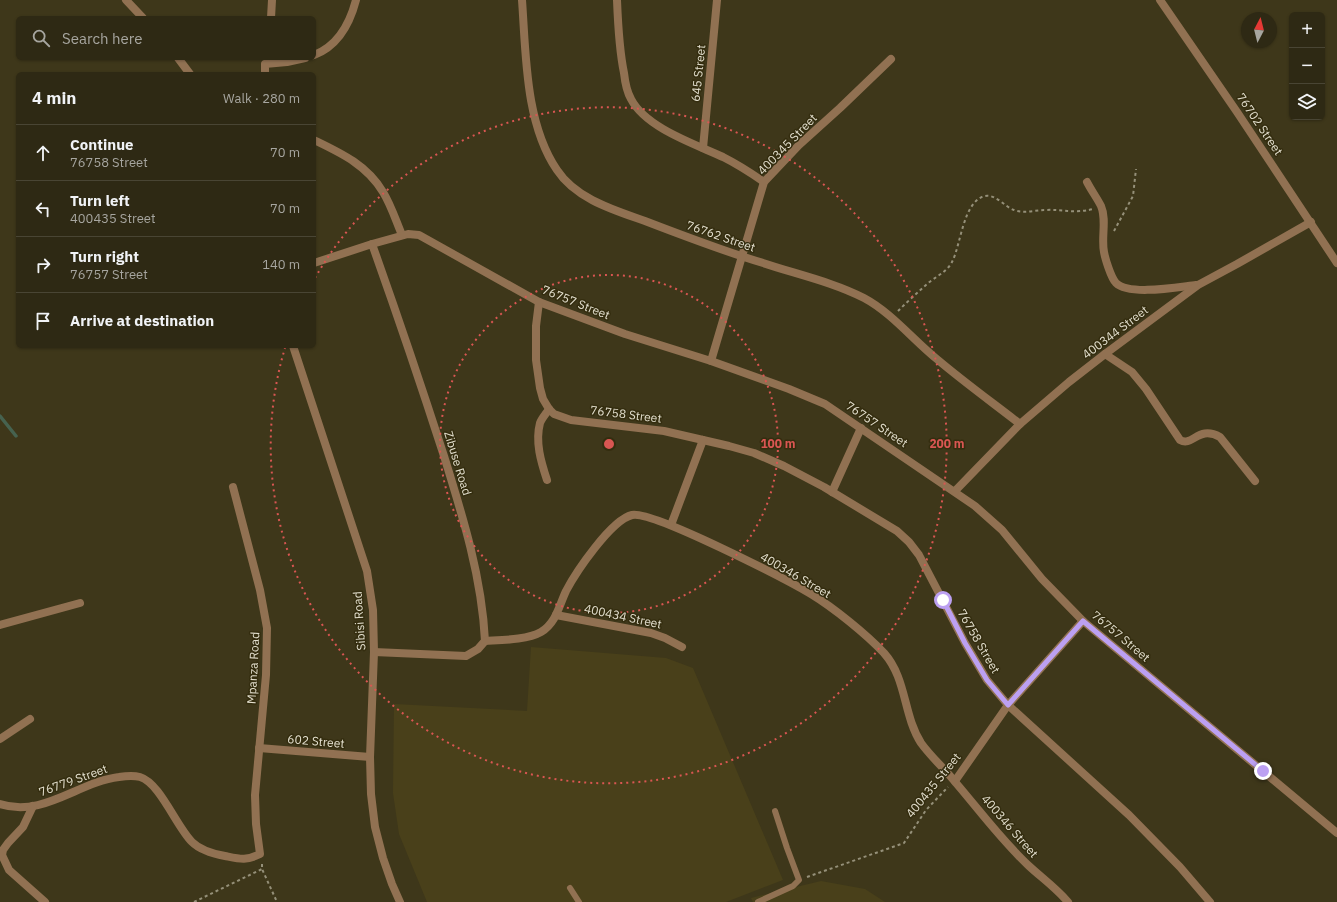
<!DOCTYPE html>
<html lang="en">
<head>
<meta charset="utf-8">
<style>
	:root { --surface:#2e2914; --page:#36311d; --text:#f1f3f6; --muted:#a7a6a0; --line:#494534 }
	body { margin:0; font-family:"IBM Plex Sans",sans-serif; background:var(--page); color:var(--text) }
	.controls { position:absolute; right:12px; top:12px; display:grid; overflow:hidden; border-radius:6px; box-shadow:0 1px 3px #0004 }
	.controls button { width:36px; height:36px; display:grid; place-items:center; padding:0; border:0; border-bottom:1px solid var(--line); background:var(--surface); color:var(--text); font:20px sans-serif }
	.compass { position:absolute; left:1241px; top:12px; width:36px; height:36px; border-radius:50%; background:var(--surface); box-shadow:0 1px 3px #0004; rotate:7deg }
	.stop { position:absolute; width:12px; height:12px; margin:-9px; border:3px solid #bca0f2; border-radius:50%; background:#fff }
	.stop.end { background:#bca0f2; border-color:#fff; box-shadow:0 1px 4px #0008 }
	.list { margin:0; padding:0; list-style:none }
	h2 { display:flex; justify-content:space-between; align-items:center; height:52px; margin:0; padding:0 16px; font-size:17px }
	h2 small { font-size:13px; font-weight:400; color:var(--muted) }
	.list li { display:grid; grid-template-columns:26px 1fr auto; gap:12px; align-items:center; box-sizing:border-box; height:56px; padding:0 16px; border-top:1px solid var(--line) }
	.list b { display:block; font-size:15px; white-space:nowrap }
	.list p { margin:0; font-size:13px; white-space:nowrap; color:var(--muted) }
	.list em { font-size:13px; font-style:normal; color:var(--muted) }
	.icon { flex:none; width:22px; height:22px; fill:none; stroke:currentColor; stroke-width:2; stroke-linecap:round; stroke-linejoin:round }
	.map { position:relative; flex:none; width:1337px; height:902px; overflow:hidden }
	.search { position:absolute; background:var(--surface); box-shadow:0 1px 3px #0004; left:16px; top:16px; width:300px; height:44px; display:flex; align-items:center; gap:10px; box-sizing:border-box; padding:0 14px; border-radius:6px; color:var(--muted); font-size:15px }
	.panel { position:absolute; background:var(--surface); box-shadow:0 1px 3px #0004; left:16px; top:72px; width:300px; height:276px; border-radius:6px }
	.map>svg:first-child { display:block }
	.built { fill:#49401a }
	.lines { fill:none; stroke-linecap:round; stroke-linejoin:round }
	.stream { stroke:#46624f; stroke-width:3.5 }
	.path { stroke:#959079; stroke-width:2; stroke-dasharray:3 3; stroke-linecap:butt }
	.service { stroke:#917152; stroke-width:6 }
	.minor { stroke:#917152; stroke-width:8 }
	.tertiary { stroke:#917152; stroke-width:8 }
	.route { stroke:#bca0f2; stroke-width:5 }
	.ring { fill:none; stroke:#d95652; stroke-width:2; stroke-dasharray:2 4 }
	.labels { text-anchor:middle; dominant-baseline:central; stroke-width:3; stroke-linejoin:round; paint-order:stroke }
	.street-label { font-size:12px; fill:#e3dfce; stroke:#342d0f }
	.centre { fill:#d95652; stroke:#342d0f; stroke-width:2 }
	.ring-label { font-size:12px; text-anchor:middle; font-weight:bold; fill:#d95652; stroke:#342d0f; stroke-width:3; stroke-linejoin:round; paint-order:stroke }
</style>
</head>
<body>
<div class="map">
<svg width="1337" height="902" viewBox="0 0 1337 902">
	<rect width="100%" height="100%" fill="#3e371a"/>
	<!-- built -->
	<g class="built">
		<path d="M531,647L666,658L693,668L783,880L726,902H427L399,834L393,793L394,704L527,711Z"/>
		<path d="M821,881L865,889L885,902H753L751,898Z"/>
	</g>
	<g class="lines">
		<!-- stream -->
		<path class="stream" d="M0,416L16,436"/>
		<!-- path -->
		<g class="path">
			<path d="M1114,231L1133,196L1136,169"/>
			<path d="M898,311C907,302 917,293 927,284C935,277 947,272 952,262C961,245 963,201 985,196C996,194 1005,207 1014,210C1024,214 1035,210 1045,210C1063,209 1074,214 1093,209"/>
			<path d="M262,864V869L277,902"/>
			<path d="M807,877L904,843L926,810L948,787"/>
			<path d="M194,902L262,869"/>
		</g>
		<!-- service -->
		<g class="service">
			<path d="M570,888L579,902"/>
			<path d="M758,902L793,886L799,880L787,848L775,811"/>
		</g>
		<!-- minor -->
		<g class="minor">
			<path d="M522,0C526,54 525,123 557,170C576,199 614,210 645,221C684,236 723,251 763,263C796,274 833,282 864,298C892,313 913,340 938,360C964,382 993,403 1020,424"/>
			<path d="M617,0C618,25 619,49 624,73C625,82 627,92 631,99C646,128 695,144 723,157C737,164 751,173 764,182"/>
			<path d="M271,18L272,0"/>
			<path d="M314,55C338,46 350,23 356,0"/>
			<path d="M265,74V64L287,62L305,58"/>
			<path d="M314,140C341,153 367,165 383,192C391,205 396,221 402,235"/>
			<path d="M703,148L717,0"/>
			<path d="M1087,182C1091,190 1097,198 1101,206C1107,220 1101,237 1104,252C1105,258 1111,278 1116,283C1129,296 1178,287 1196,285"/>
			<path d="M372,244L408,234L419,235L539,302L625,334L711,361L789,389L825,404L975,506L1002,530L1042,579L1083,621L1337,833"/>
			<path d="M314,263L372,244C397,314 421,385 444,456C463,517 482,578 485,641L478,649L466,656L374,652"/>
			<path d="M539,302L536,326V360L540,388L543,399L549,409L554,414L571,420L664,431L729,446L754,453L784,466L824,487L897,531L909,542L919,555L965,643L987,680L1008,705L1129,815L1180,867L1210,902"/>
			<path d="M1105,354L1132,372L1146,389L1180,440C1193,447 1198,425 1220,437L1255,481"/>
			<path d="M711,361L764,182L799,145L840,108L891,59"/>
			<path d="M547,480C541,462 535,442 540,423C542,418 546,414 549,409"/>
			<path d="M955,491L1020,424L1069,382L1105,354L1198,285L1237,264L1311,222"/>
			<path d="M832,492L861,428"/>
			<path d="M671,525L703,440"/>
			<path d="M556,615L651,633L665,638L682,647"/>
			<path d="M0,625L80,603"/>
			<path d="M485,641C501,640 527,640 541,632C556,623 559,606 566,591C576,572 611,520 632,515C652,510 787,580 811,594C834,608 866,634 884,653C907,679 903,715 921,743C931,757 945,769 956,783C980,811 1002,841 1029,866C1042,878 1056,888 1068,902"/>
			<path d="M0,739L30,719"/>
			<path d="M259,748L370,757"/>
			<path d="M955,781L1008,705L1083,621"/>
			<path d="M0,804C43,818 78,782 119,777C125,776 133,775 140,777C160,783 176,826 192,842C201,851 214,854 225,856C240,859 246,861 260,854L256,824L255,795L266,675L267,628L260,590L233,487"/>
			<path d="M33,806L23,827L8,843L3,850L2,855L9,870L45,902"/>
		</g>
		<!-- tertiary -->
		<g class="tertiary">
			<path d="M126,0L143,18"/>
			<path d="M1160,0L1237,112L1337,263"/>
			<path d="M178,58L190,74"/>
			<path d="M293,346L367,571L373,610L374,652L370,757L371,794L375,827L383,858L392,884L400,902"/>
		</g>
	</g>
	<g class="lines">
		<!-- route -->
		<path class="route" d="M943,600L965,643L987,680L1008,705L1083,621L1263,771"/>
	</g>
	<!-- distance rings -->
	<g class="ring">
		<circle cx="609" cy="444" r="169"/>
		<path d="M315 278A338 338 0 1 1 285 348"/>
	</g>
	<g class="labels">
		<!-- street labels -->
		<g class="street-label">
			<text transform="translate(698 73) rotate(-84)">645 Street</text>
			<text transform="translate(1260 124) rotate(56)">76702 Street</text>
			<text transform="translate(787 144) rotate(-46)">400345 Street</text>
			<text transform="translate(721 236) rotate(19)">76762 Street</text>
			<text transform="translate(576 302) rotate(22)">76757 Street</text>
			<text transform="translate(1115 332) rotate(-37)">400344 Street</text>
			<text transform="translate(626 414) rotate(7)">76758 Street</text>
			<text transform="translate(877 424) rotate(34)">76757 Street</text>
			<text transform="translate(458 463) rotate(73)">Zibuse Road</text>
			<text transform="translate(796 575) rotate(30)">400346 Street</text>
			<text transform="translate(623 616) rotate(12)">400434 Street</text>
			<text transform="translate(359 621) rotate(-94)">Sibisi Road</text>
			<text transform="translate(1121 636) rotate(40)">76757 Street</text>
			<text transform="translate(979 641) rotate(60)">76758 Street</text>
			<text transform="translate(253 668) rotate(-87)">Mpanza Road</text>
			<text transform="translate(316 741) rotate(5)">602 Street</text>
			<text transform="translate(73 780) rotate(-20)">76779 Street</text>
			<text transform="translate(933 785) rotate(-51)">400435 Street</text>
			<text transform="translate(1010 826) rotate(49)">400346 Street</text>
		</g>
	</g>
	<circle cx="609" cy="444" r="6" class="centre"/>
	<g class="ring-label">
		<text x="778" y="448">100 m</text>
		<text x="947" y="448">200 m</text>
	</g>
</svg>
<div class="controls">
<button>+</button>
<button>−</button>
<button><svg class="icon" aria-label="layers" viewBox="0 0 24 24"><path d="M12 4l9 5-9 5-9-5zM3 14l9 5 9-5"/></svg></button>
</div>
<svg class="compass" viewBox="-18 -18 36 36"><path d="M0-13l5 13h-10z" fill="#e53935"/><path d="M0 13l5-13h-10z" fill="#a7a6a0"/></svg>
<div class="stop" style="left:943px;top:600px"></div>
<div class="stop end" style="left:1263px;top:771px"></div>
<div class="search"><svg class="icon" aria-label="search" viewBox="0 0 24 24"><circle cx="10" cy="10" r="6"/><path d="M15 15l6 6"/></svg>Search here</div>
<section class="panel">
<h2>4 min<small>Walk · 280 m</small></h2>
<ul class="list">
<li><svg class="icon" aria-label="ahead" viewBox="0 0 24 24"><path d="M12 20V5M6 11l6-6 6 6"/></svg><div><b>Continue</b><p>76758 Street</p></div><em>70 m</em></li>
<li><svg class="icon" aria-label="left" viewBox="0 0 24 24"><path d="M17 20v-9H6M10 6l-5 5 5 5"/></svg><div><b>Turn left</b><p>400435 Street</p></div><em>70 m</em></li>
<li><svg class="icon" aria-label="right" viewBox="0 0 24 24"><path d="M7 20v-9h11M14 6l5 5-5 5"/></svg><div><b>Turn right</b><p>76757 Street</p></div><em>140 m</em></li>
<li><svg class="icon" aria-label="arrive" viewBox="0 0 24 24"><path d="M6 21V4h12l-3 4 3 4H6"/></svg><div><b>Arrive at destination</b></div></li>
</ul>
</section>
</div>
</body>
</html>
